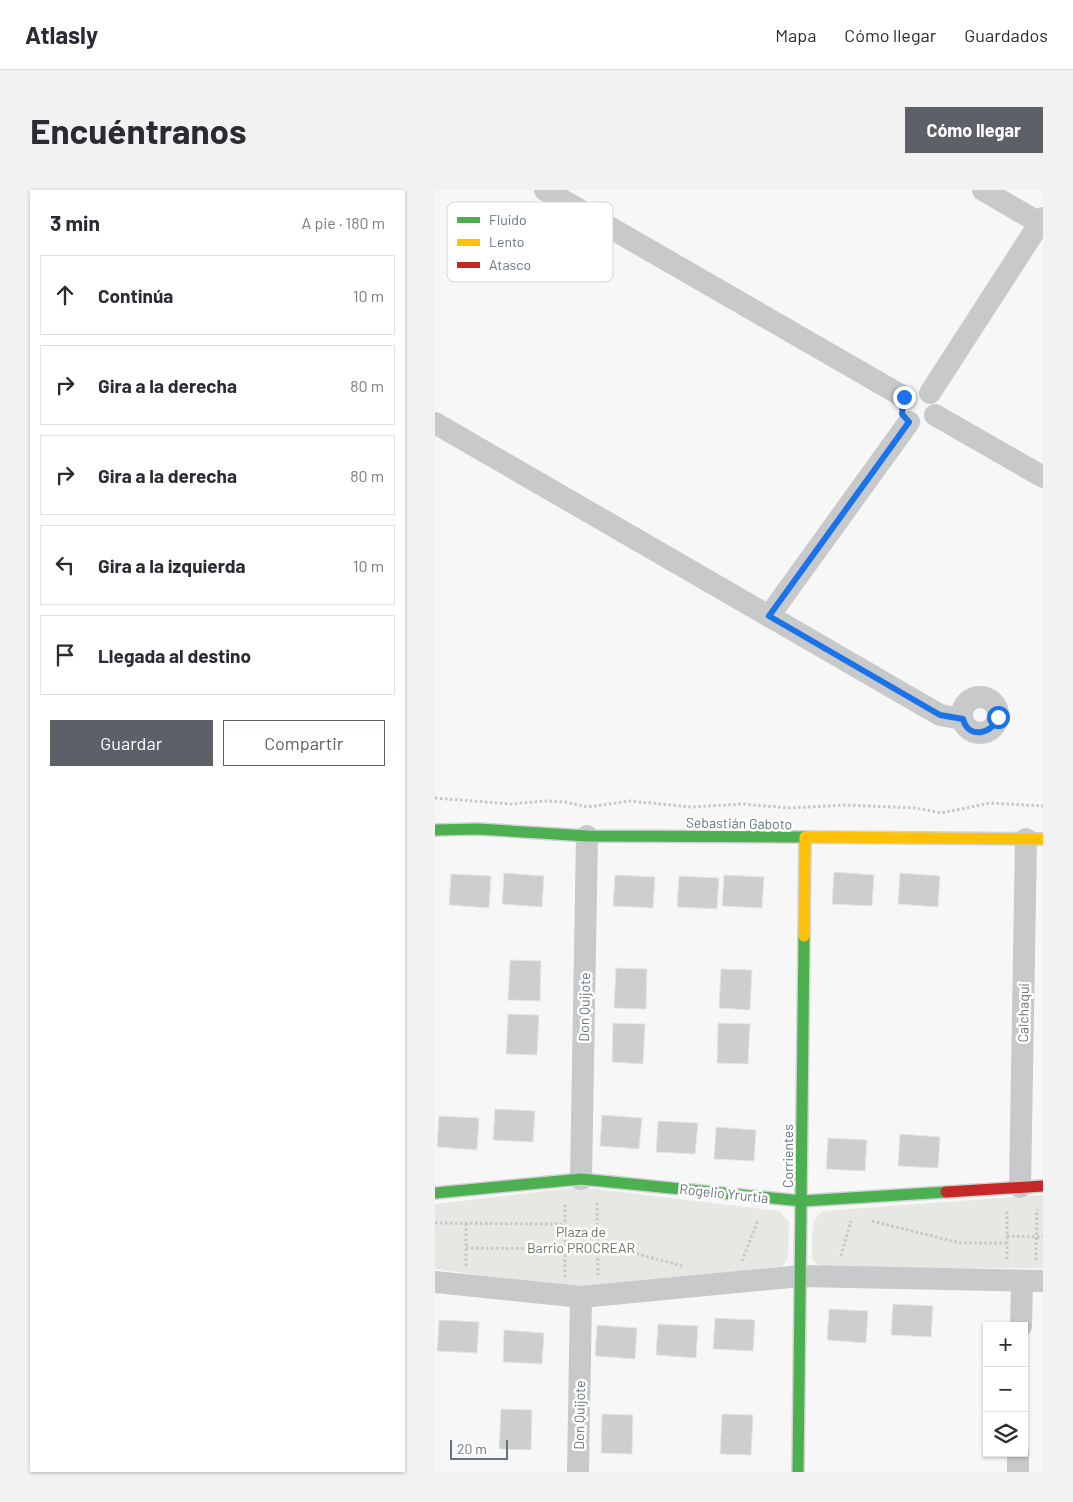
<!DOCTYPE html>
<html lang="es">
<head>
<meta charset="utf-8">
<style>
	:root { --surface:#fff; --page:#f2f2f3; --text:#2b2b33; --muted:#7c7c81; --line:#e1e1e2; --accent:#5c6168 }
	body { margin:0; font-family:Barlow,sans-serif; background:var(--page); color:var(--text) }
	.controls { position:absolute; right:15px; bottom:15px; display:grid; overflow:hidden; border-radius:0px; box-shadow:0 1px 4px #0004 }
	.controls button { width:45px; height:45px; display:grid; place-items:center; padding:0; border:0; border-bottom:1px solid var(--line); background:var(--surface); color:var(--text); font:25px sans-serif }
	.scale { position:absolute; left:15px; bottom:12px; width:58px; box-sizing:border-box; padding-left:5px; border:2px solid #66747d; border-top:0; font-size:14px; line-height:18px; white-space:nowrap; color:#66747d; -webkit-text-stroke:4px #fff; paint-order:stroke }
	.stop { position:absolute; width:15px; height:15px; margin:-11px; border:4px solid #1a73e8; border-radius:50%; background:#fff }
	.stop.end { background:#1a73e8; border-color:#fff; box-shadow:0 1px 5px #0008 }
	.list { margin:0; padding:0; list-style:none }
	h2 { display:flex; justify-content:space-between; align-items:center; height:65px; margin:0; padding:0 20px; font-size:21px }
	h2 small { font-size:16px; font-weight:400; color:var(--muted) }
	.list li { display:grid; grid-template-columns:32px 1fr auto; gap:15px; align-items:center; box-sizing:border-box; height:80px; margin:0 10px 10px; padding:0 10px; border:1px solid var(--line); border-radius:0px }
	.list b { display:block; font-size:19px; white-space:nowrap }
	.list em { font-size:16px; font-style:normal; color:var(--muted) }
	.actions { display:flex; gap:10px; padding:15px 20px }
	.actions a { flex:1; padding:11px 0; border:1px solid var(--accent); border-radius:0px; text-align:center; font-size:18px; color:var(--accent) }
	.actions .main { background:var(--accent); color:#fff }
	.icon { flex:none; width:28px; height:28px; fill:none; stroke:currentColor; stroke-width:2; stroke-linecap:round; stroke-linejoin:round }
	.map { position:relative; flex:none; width:608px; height:1282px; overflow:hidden; border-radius:0px }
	header { display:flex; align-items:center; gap:30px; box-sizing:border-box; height:70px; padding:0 25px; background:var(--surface); border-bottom:1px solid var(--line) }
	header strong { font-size:24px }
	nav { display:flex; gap:28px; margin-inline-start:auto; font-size:18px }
	.intro { display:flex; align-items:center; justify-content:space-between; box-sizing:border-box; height:120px; padding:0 30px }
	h1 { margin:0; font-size:35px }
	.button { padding:12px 22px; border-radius:0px; background:var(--accent); color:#fff; font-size:18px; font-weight:700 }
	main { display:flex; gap:30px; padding:0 30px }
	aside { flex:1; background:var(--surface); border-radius:0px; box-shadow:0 1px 4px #0004 }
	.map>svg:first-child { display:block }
	.green { fill:#e6e8e4 }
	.building { fill:#cccecf; stroke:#e6e6e6 }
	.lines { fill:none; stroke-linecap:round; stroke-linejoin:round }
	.fast-casing { stroke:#d2d3d4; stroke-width:14 }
	.slow-casing { stroke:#d2d3d4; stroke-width:14 }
	.jam-casing { stroke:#d2d3d4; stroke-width:14 }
	.path { stroke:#c6c7c8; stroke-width:3; stroke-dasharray:2.5 2.5; stroke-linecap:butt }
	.street { stroke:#c8c9ca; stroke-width:22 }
	.fast { stroke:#4caf50; stroke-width:11 }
	.slow { stroke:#ffc107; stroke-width:11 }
	.jam { stroke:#c62828; stroke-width:11 }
	.route { stroke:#1a73e8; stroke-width:6 }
	.labels { text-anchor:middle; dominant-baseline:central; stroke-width:5; stroke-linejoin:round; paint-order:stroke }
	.street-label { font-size:14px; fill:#66747d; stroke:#fff }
	.park-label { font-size:14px; fill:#687664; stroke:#fff }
	.key { fill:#fff; stroke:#d1d5d8; stroke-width:1 }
	.key-label { font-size:14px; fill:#66747d }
</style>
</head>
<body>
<header>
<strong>Atlasly</strong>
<nav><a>Mapa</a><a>Cómo llegar</a><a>Guardados</a></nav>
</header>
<div class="intro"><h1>Encuéntranos</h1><a class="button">Cómo llegar</a></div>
<main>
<aside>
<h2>3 min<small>A pie · 180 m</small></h2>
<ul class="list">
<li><svg class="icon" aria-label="ahead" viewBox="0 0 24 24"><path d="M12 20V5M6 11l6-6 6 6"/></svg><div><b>Continúa</b></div><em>10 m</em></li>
<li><svg class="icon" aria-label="right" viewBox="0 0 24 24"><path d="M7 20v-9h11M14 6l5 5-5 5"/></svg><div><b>Gira a la derecha</b></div><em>80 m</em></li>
<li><svg class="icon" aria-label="right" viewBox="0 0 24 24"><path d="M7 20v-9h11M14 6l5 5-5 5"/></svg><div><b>Gira a la derecha</b></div><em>80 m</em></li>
<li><svg class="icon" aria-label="left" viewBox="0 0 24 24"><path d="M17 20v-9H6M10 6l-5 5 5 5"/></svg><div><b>Gira a la izquierda</b></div><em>10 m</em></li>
<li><svg class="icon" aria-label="arrive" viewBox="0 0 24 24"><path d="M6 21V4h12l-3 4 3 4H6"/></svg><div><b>Llegada al destino</b></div></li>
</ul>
<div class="actions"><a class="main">Guardar</a><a>Compartir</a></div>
</aside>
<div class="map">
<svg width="608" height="1282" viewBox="0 0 608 1282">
	<rect width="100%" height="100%" fill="#f7f7f7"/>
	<!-- green -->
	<g class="green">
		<path d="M145,997L344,1021L354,1032L353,1069L346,1077L146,1099L0,1079V1014Z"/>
		<path d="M608,1005V1078L395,1079L382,1074L377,1069C378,1053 373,1030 388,1021Z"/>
	</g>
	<!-- building -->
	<g class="building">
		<path d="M399,682L439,685L437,716L397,714Z"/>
		<path d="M69,683L109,686L107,717L67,714Z"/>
		<path d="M465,683L505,686L503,717L463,714Z"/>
		<path d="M16,684L56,686L54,718L14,715Z"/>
		<path d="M180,685L220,687L218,718L178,716Z"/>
		<path d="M289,685L329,687L327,718L287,716Z"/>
		<path d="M244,686L284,688L282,719L242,717Z"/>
		<path d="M75,770L106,771L105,811L73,810Z"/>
		<path d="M181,778L212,779L211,819L179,818Z"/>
		<path d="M286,779L317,780L315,820L284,818Z"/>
		<path d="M73,824L104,825L102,865L71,864Z"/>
		<path d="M178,833L210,834L208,874L177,872Z"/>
		<path d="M283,833L315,834L313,874L282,873Z"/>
		<path d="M60,919L100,921L98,952L58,950Z"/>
		<path d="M167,925L207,928L204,959L165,956Z"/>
		<path d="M4,926L44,928L42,960L2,957Z"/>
		<path d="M223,931L263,933L260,964L221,962Z"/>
		<path d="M281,937L321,940L319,971L279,969Z"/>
		<path d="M465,944L505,947L503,978L463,976Z"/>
		<path d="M393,948L432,950L430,981L391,979Z"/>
		<path d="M458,1114L498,1116L496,1147L456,1145Z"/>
		<path d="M394,1119L433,1121L431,1153L392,1150Z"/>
		<path d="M280,1128L320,1130L318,1161L278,1159Z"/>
		<path d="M4,1130L44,1132L42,1163L2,1161Z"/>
		<path d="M223,1134L263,1136L261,1168L221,1165Z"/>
		<path d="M162,1135L202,1138L200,1169L160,1166Z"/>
		<path d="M69,1140L109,1143L107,1174L68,1172Z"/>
		<path d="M66,1219L97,1220L96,1260L64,1259Z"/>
		<path d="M167,1224L198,1225L197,1264L166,1263Z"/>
		<path d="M287,1224L318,1225L316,1265L285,1264Z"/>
	</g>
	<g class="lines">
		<!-- fast casing -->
		<g class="fast-casing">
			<g id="fast">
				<path d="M0,640L43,639L152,646L370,647"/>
				<path d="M0,1003L146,989L367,1011L511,1002"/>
				<path d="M363,1282L369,746"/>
			</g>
		</g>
		<!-- slow casing -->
		<g class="slow-casing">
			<g id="slow">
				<path d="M370,647L608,649"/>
				<path d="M369,746L370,649"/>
			</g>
		</g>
		<!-- jam casing -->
		<g class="jam-casing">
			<path id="jam" d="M511,1002L608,996"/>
		</g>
		<!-- path -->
		<g class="path">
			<path d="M0,608L76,614L110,611L130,612L153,617L194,611L257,617L307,614L355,618L410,615L481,618L506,623L555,613L608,616"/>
			<path d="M162,1013L163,1085"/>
			<path d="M437,1031L525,1053H572"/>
			<path d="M0,1033L131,1034"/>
			<path d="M572,1046L608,1047"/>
			<path d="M130,1049L163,1047"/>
			<path d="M163,1053L247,1076"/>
			<path d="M31,1058L130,1059"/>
			<path d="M406,1066L416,1031"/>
			<path d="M572,1069V1021"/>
			<path d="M601,1070L602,1019"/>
			<path d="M307,1071L323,1030"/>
			<path d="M31,1076V1034"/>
			<path d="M130,1087V1013"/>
		</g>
		<!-- street -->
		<g class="street">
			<path d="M110,0L469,207"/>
			<path d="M548,0L608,35"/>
			<path d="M495,203L608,28"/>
			<path d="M500,225L608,287"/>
			<path d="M0,233L505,525L527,529"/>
			<path d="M334,426L474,232"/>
			<circle cx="545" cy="525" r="18"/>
			<path d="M146,989L152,646"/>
			<path d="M585,997L591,649"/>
			<path d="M0,1092L146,1107L366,1086L608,1091"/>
			<path d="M586,1136L587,1091"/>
			<path d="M143,1282L146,1107"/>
			<path d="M583,1282V1263"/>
		</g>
		<!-- fast -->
		<use href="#fast" class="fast"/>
		<!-- slow -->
		<use href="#slow" class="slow"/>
		<!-- jam -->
		<use href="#jam" class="jam"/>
	</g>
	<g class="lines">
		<!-- route -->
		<path class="route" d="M469,207L467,224L474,232L334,426L505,525L528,529C533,549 557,545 563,527"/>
	</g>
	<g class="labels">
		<!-- street labels -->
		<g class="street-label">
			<text transform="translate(304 633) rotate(1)">Sebastián Gaboto</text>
			<text transform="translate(149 817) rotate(-89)">Don Quijote</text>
			<text transform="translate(588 823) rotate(-89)">Calchaquí</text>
			<text transform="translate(352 966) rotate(-90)">Corrientes</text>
			<text transform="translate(289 1003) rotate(6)">Rogelio Yrurtia</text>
			<text transform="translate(144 1225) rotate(-89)">Don Quijote</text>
		</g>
		<!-- park labels -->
		<g class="park-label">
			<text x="146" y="1041">Plaza de<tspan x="146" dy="16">Barrio PROCREAR</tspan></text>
		</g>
	</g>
	<!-- legend -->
	<rect x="12" y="12" width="166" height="80" rx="8" class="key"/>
	<rect x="22" y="27" width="23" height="6" fill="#4caf50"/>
	<rect x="22" y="49" width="23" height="7" fill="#ffc107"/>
	<rect x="22" y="72" width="23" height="6" fill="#c62828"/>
	<g class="key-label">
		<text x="54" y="35">Fluido</text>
		<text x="54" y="57">Lento</text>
		<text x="54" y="80">Atasco</text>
	</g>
</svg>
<div class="controls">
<button>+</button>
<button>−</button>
<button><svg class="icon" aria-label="layers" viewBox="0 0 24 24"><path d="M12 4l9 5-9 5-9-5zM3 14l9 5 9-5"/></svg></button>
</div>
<div class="scale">20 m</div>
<div class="stop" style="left:563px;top:527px"></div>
<div class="stop end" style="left:469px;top:207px"></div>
</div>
</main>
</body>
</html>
